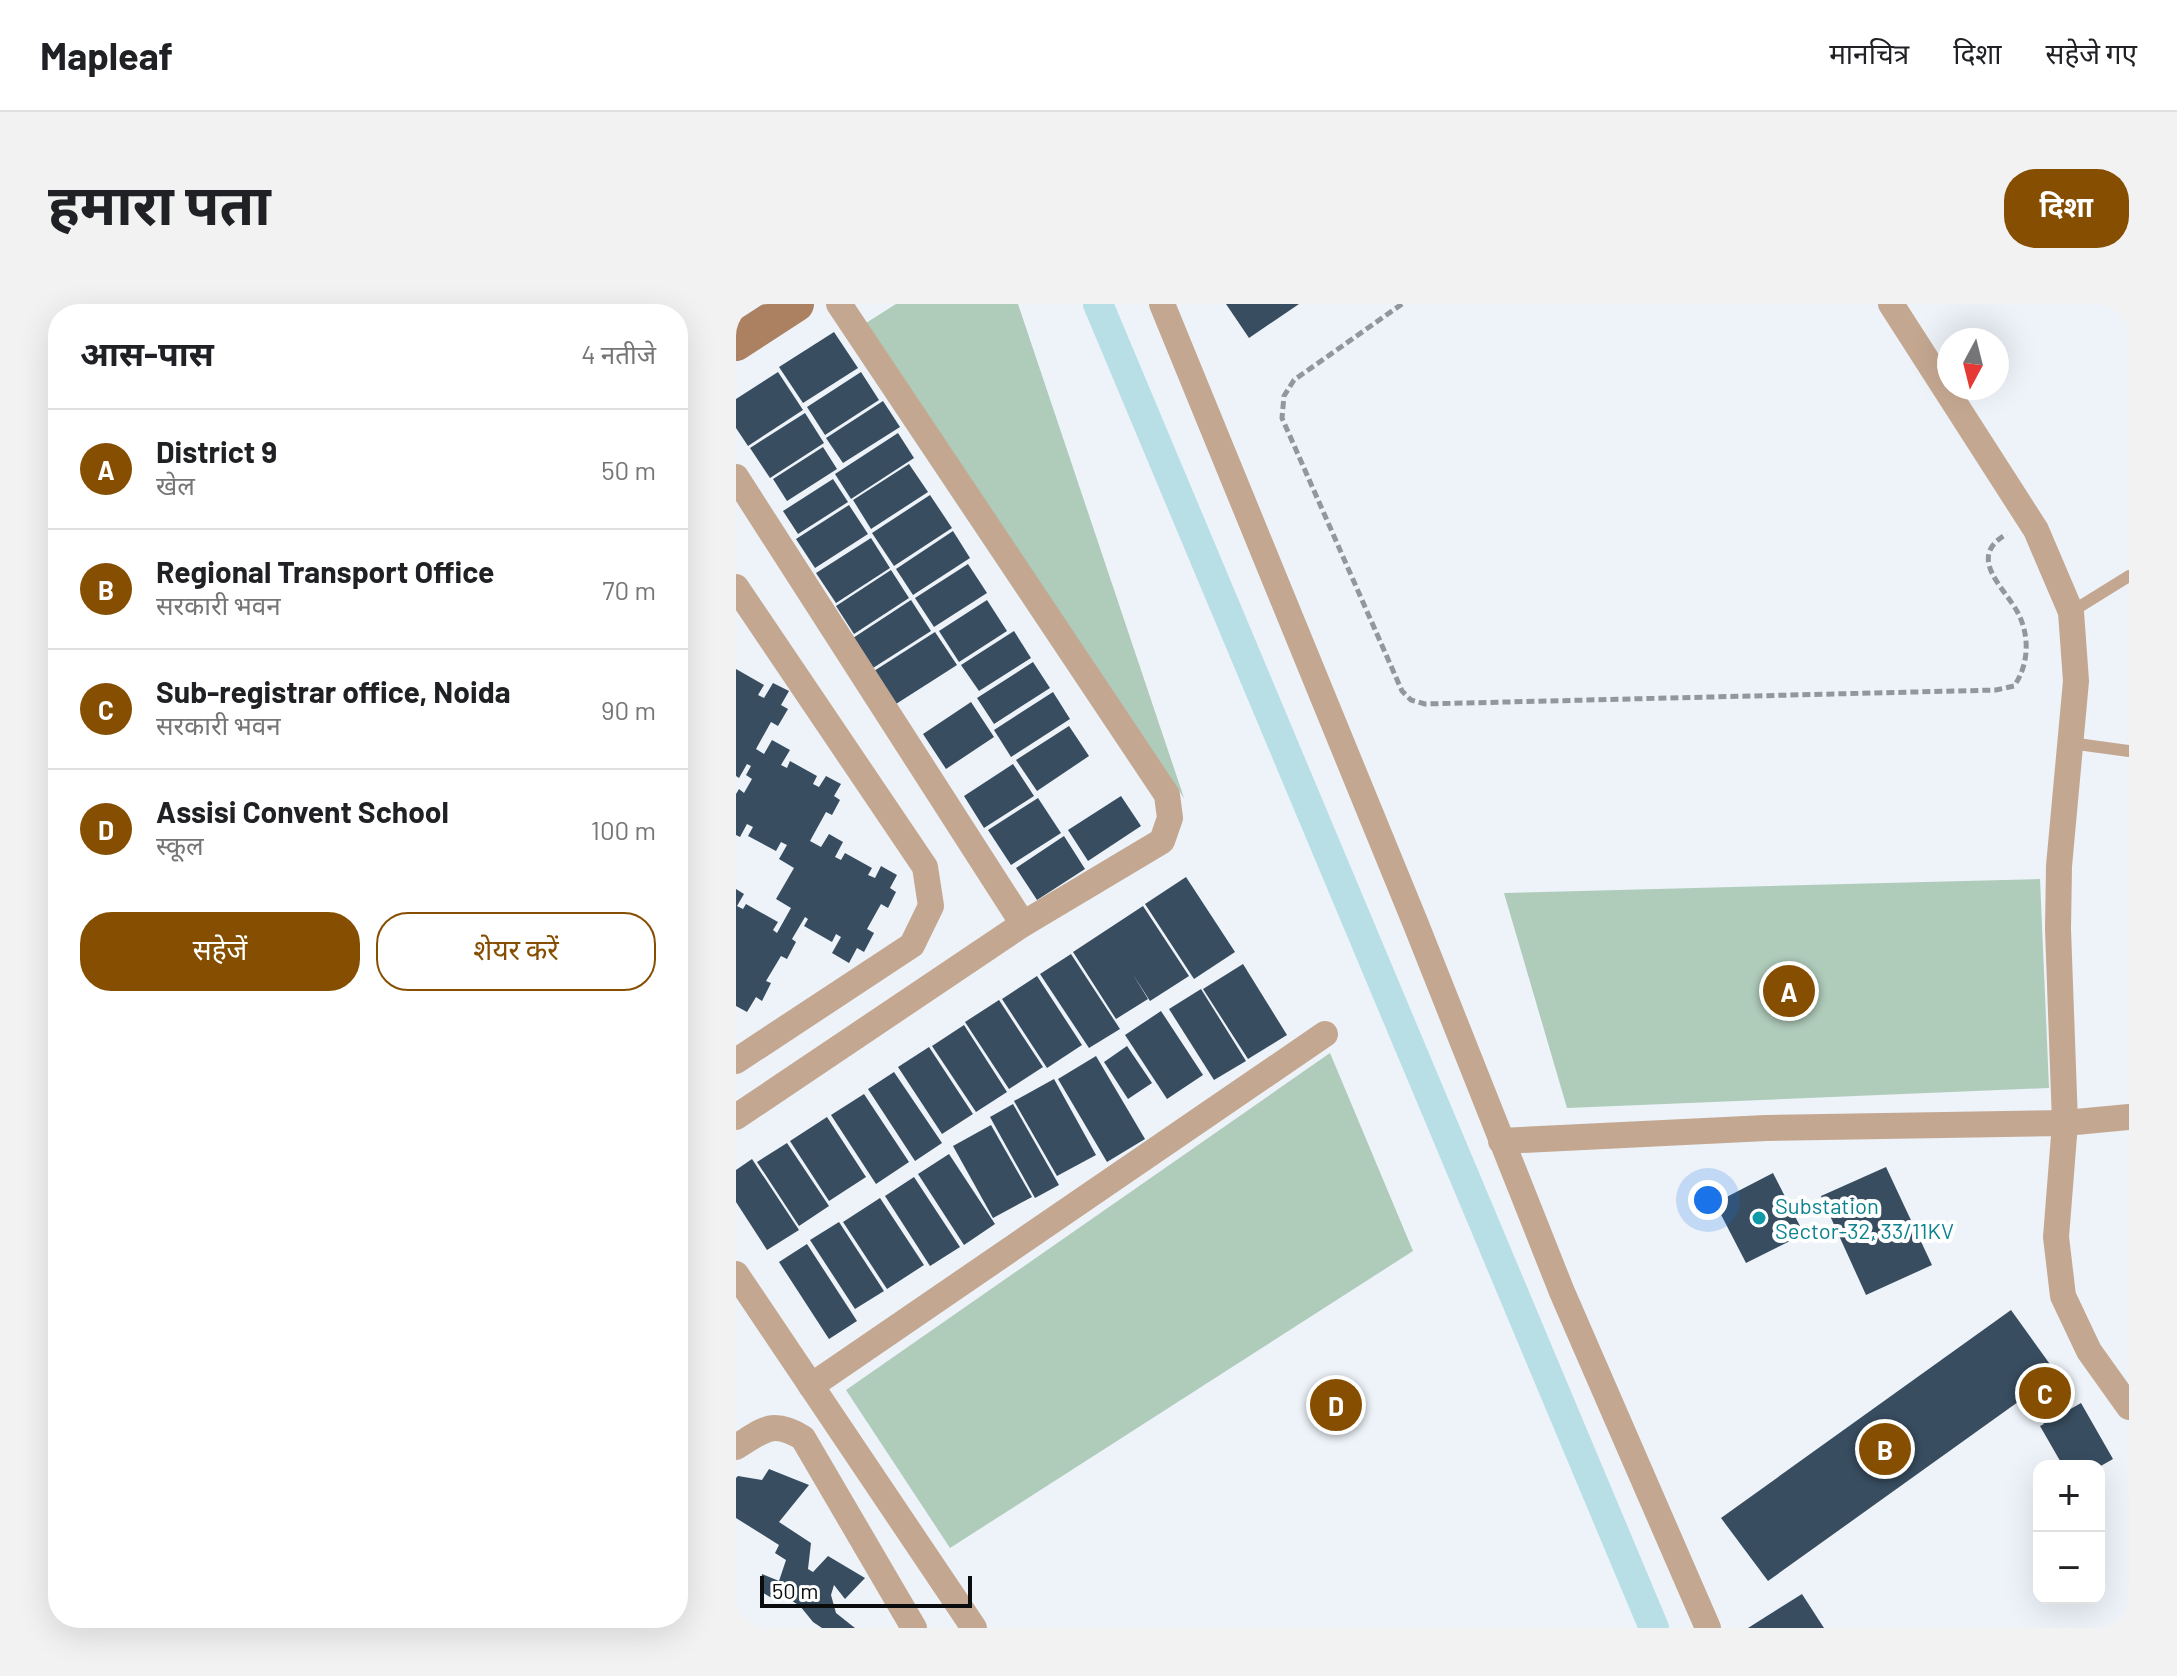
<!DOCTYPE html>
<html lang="hi">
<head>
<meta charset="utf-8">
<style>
	:root { --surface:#fff; --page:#f2f2f2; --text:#202124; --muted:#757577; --line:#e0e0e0; --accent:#864e00 }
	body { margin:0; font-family:Barlow,"Noto Sans Devanagari",sans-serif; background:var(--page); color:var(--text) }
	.controls { position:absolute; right:24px; bottom:24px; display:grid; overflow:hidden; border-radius:16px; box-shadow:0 8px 32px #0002 }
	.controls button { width:72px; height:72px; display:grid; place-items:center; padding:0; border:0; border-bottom:2px solid var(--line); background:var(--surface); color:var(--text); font:40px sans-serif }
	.compass { position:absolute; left:1201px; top:24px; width:72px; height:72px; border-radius:50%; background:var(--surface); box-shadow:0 8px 32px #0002; rotate:187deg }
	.scale { position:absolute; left:24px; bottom:20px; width:212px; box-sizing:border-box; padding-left:8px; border:4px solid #0a0c0e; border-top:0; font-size:22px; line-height:28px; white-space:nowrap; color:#0a0c0e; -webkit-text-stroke:6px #fff; paint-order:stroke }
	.you { position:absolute; left:972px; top:896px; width:28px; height:28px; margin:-20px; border:6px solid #fff; border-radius:50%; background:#1a73e8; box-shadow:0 0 0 12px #1a73e833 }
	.badge { display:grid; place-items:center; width:52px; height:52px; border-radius:50%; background:var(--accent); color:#fff; font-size:26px; font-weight:700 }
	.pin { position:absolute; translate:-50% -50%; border:4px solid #fff; box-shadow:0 2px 8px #0006 }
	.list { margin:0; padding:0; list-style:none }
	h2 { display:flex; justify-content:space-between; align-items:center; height:104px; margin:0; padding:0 32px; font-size:34px }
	h2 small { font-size:26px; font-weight:400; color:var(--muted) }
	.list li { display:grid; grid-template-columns:52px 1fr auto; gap:24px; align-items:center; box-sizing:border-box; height:120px; padding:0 32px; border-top:2px solid var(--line) }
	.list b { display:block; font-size:30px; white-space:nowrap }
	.list p { margin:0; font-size:26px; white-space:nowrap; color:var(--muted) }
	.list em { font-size:26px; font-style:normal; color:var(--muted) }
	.actions { display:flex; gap:16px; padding:24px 32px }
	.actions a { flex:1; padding:18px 0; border:2px solid var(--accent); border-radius:32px; text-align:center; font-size:28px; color:var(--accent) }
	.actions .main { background:var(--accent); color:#fff }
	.map { position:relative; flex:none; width:1393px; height:1324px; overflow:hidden; border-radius:32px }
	header { display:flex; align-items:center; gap:48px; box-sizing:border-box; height:112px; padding:0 40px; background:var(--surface); border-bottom:2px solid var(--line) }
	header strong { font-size:38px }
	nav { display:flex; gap:44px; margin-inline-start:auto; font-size:28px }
	.intro { display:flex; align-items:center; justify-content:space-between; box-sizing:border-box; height:192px; padding:0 48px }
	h1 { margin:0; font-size:56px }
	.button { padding:20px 36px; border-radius:32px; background:var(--accent); color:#fff; font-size:28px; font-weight:700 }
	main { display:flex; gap:48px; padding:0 48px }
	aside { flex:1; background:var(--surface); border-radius:32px; box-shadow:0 8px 32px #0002 }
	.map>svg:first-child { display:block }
	.park { fill:#afcbba }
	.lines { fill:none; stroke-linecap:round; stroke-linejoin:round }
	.canal { stroke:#b8dfe5; stroke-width:30 }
	.building { fill:#384d60 }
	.path { stroke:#93979c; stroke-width:5; stroke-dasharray:8 4; stroke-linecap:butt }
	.lane { stroke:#c4a791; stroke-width:12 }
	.street { stroke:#c4a791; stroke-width:26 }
	.secondary { stroke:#ab8161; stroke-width:36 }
	.culture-dot { fill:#0f9aa8; stroke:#fff; stroke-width:3 }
	.labels { text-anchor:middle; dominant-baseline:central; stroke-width:8; stroke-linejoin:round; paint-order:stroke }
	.culture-label { font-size:22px; fill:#0d838f; stroke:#fff; text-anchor:start }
</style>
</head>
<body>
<header>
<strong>Mapleaf</strong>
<nav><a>मानचित्र</a><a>दिशा</a><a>सहेजे गए</a></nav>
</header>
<div class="intro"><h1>हमारा पता</h1><a class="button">दिशा</a></div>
<main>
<aside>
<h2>आस-पास<small>4 नतीजे</small></h2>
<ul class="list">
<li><span class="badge">A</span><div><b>District 9</b><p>खेल</p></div><em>50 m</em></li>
<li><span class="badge">B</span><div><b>Regional Transport Office</b><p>सरकारी भवन</p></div><em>70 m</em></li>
<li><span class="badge">C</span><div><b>Sub-registrar office, Noida</b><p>सरकारी भवन</p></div><em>90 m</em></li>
<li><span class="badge">D</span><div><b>Assisi Convent School</b><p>स्कूल</p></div><em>100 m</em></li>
</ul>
<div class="actions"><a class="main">सहेजें</a><a>शेयर करें</a></div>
</aside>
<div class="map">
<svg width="1393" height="1324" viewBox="0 0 1393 1324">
	<rect width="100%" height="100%" fill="#edf3f9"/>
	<!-- park -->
	<g class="park">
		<path d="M160,0H282L448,494L130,19Z"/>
		<path d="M1304,575L1313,784L831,804L768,589Z"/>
		<path d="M594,749L677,947L214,1244L110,1086Z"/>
	</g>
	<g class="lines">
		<!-- canal -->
		<path class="canal" d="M362,0L918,1324"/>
	</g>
	<!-- building -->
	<g class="building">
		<path d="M490,0H563L513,34Z"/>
		<path d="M98,28L122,64L67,99L43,63Z"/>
		<path d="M42,68L67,106L12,142L0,124V95Z"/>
		<path d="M125,68L143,96L89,131L71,103Z"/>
		<path d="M147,97L164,123L107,159L90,134Z"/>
		<path d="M69,109L88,139L34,174L14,144Z"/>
		<path d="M162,129L178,154L115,195L99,170Z"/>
		<path d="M87,143L101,165L51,197L37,175Z"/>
		<path d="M173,160L192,188L135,225L117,196Z"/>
		<path d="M97,175L112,198L62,230L47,207Z"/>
		<path d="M194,191L216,224L158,262L136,229Z"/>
		<path d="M113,201L132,230L79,264L60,235Z"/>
		<path d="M217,227L234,254L177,291L160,265Z"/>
		<path d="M135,234L154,264L100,299L80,269Z"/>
		<path d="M232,260L251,289L198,323L179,294Z"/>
		<path d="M155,266L173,294L118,330L100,302Z"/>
		<path d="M175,296L195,327L137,364L117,334Z"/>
		<path d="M251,296L271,327L223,358L203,327Z"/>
		<path d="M278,327L295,354L243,387L225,361Z"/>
		<path d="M199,328L221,361L160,400L138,367Z"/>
		<path d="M297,358L314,384L258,420L241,394Z"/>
		<path d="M0,365L28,381L22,391L28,394L37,379L53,387L45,401L52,405L42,422L35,418L20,445L28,450L36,436L54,446L45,461L51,464L54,457L81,472L77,480L83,483L90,472L105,480L98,492L104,496L96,511L90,508L74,537L85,543L93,530L107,538L99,553L105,556L109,549L136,564L132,571L139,574L145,562L161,571L154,584L160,588L152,604L145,600L131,625L138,629L128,648L121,644L113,659L96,649L105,633L100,630L96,638L68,622L72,615L69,613L56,635L60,638L51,655L45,652L30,677L35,679L26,697L20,693L11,708L0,702V585L8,590L1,602L7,605L10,600L42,618L37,626L41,629L55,604L40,595L58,564L43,555L51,541L45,538L40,547L12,532L17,523L11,520L4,533L0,531V490L3,485L8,489L16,475L10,471L15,462L11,460L3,474L0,472Z"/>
		<path d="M317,388L334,415L275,453L258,426Z"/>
		<path d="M235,398L258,433L210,465L187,430Z"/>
		<path d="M333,422L353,452L301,487L280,456Z"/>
		<path d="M277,460L298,492L248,524L228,492Z"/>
		<path d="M385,492L405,522L352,557L332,526Z"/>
		<path d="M302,494L325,529L275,561L252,526Z"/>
		<path d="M328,532L349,565L301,596L280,564Z"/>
		<path d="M450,573L499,648L458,675L409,600Z"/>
		<path d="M407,602L453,672L414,697L396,669L412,695L380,715L337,648Z"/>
		<path d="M335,650L384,725L353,744L304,670Z"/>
		<path d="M507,660L551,731L512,755L467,685Z"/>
		<path d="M301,672L346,741L311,764L266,695Z"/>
		<path d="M465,685L510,757L478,776L433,705Z"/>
		<path d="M263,696L307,763L273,785L229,718Z"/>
		<path d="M425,707L467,771L431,795L389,731Z"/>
		<path d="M228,721L271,788L240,808L196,742Z"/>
		<path d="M391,742L416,779L392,795L368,758Z"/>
		<path d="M193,743L237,810L206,830L162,763Z"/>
		<path d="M360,752L409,835L371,858L322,775Z"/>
		<path d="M158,768L206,839L179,857L132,785Z"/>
		<path d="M318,775L360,851L321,872L278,797Z"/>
		<path d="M128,790L173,858L140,880L95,811Z"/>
		<path d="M277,800L323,881L299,894L254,813Z"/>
		<path d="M91,813L130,873L93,897L54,837Z"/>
		<path d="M255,821L296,893L257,914L217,842Z"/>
		<path d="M51,839L93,902L63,922L21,858Z"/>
		<path d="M213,850L259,920L228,941L182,870Z"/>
		<path d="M16,855L63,926L31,946L0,898V866Z"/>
		<path d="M1150,863L1196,961L1130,991L1085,892Z"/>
		<path d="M1037,869L1068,930L1010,959L979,899Z"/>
		<path d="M178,873L224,943L194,962L149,892Z"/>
		<path d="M144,894L188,961L151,985L107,918Z"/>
		<path d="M103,918L148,987L119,1005L74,936Z"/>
		<path d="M71,940L121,1017L93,1035L43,958Z"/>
		<path d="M1275,1006L1321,1070L1032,1277L985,1214Z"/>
		<path d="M1322,1092L1331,1107L1345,1099L1377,1155L1363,1163L1327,1162L1304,1122L1308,1120L1300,1104Z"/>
		<path d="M33,1165L73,1181L43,1218L75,1239L72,1265L77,1268L92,1252L129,1274L109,1295L98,1281L95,1291L100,1309L119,1324H86L77,1318L64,1302L53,1295L34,1293L24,1287L26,1270L43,1277L50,1256L39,1249L43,1241L0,1214V1174L2,1172L26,1176Z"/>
		<path d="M1066,1290L1088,1324H1012Z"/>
	</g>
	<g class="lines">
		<!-- path -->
		<path class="path" d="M666,0L558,76L548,92L546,114L666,387L675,396L689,400L1260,386L1278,382C1293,361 1294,332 1282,309C1269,284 1229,253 1271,230"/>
		<!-- lane -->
		<g class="lane">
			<path d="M1335,308L1393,272"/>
			<path d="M1334,439L1393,447"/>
		</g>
		<!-- street -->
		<g class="street">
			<path d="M426,0L679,618L826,988L972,1324"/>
			<path d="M1155,0L1300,226L1335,308L1340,377L1323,562L1322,625L1329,819L1320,933L1327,992L1353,1047L1393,1103"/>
			<path d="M0,173L287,620"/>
			<path d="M0,283L189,563L195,602L176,641L0,757"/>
			<path d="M0,813L287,620L426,537L434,514L431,491L103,0"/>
			<path d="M765,837L1030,824L1329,819L1393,813"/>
			<path d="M0,970L238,1324"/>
			<path d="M75,1082L589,730"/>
			<path d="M0,1143C28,1126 36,1115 67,1134L178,1324"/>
		</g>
		<!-- secondary -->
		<path class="secondary" d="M0,39L60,0"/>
	</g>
	<!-- markers -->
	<circle class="culture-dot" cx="1023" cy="914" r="8"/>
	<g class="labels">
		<!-- culture labels -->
		<g class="culture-label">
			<text x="1039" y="901">Substation<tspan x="1039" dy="25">Sector-32, 33/11KV</tspan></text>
		</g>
	</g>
</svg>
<div class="controls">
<button>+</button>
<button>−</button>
</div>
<svg class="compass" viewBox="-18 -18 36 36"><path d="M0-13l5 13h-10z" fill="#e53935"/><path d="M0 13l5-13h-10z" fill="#757577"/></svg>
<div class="scale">50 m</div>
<div class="you"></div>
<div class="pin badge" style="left:1053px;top:687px">A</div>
<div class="pin badge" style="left:1149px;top:1145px">B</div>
<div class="pin badge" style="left:1309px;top:1089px">C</div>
<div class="pin badge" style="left:600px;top:1101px">D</div>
</div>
</main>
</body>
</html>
